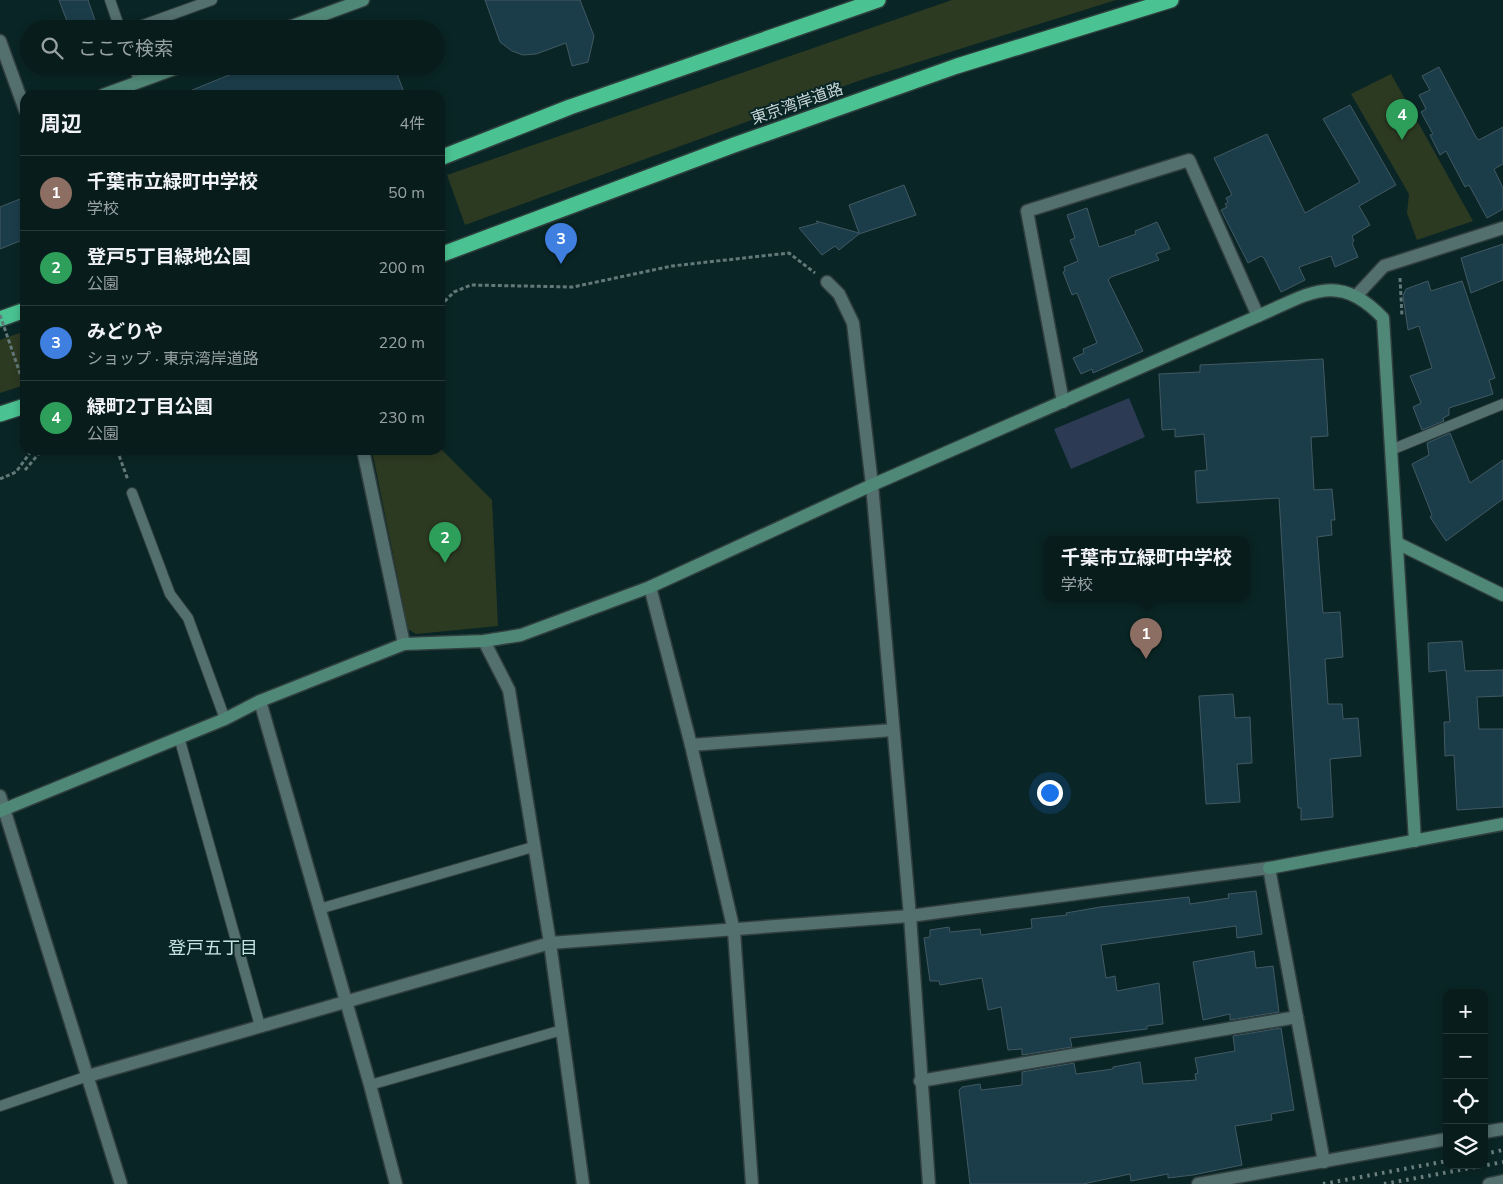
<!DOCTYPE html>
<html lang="ja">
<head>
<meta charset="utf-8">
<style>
	:root { --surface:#081c1c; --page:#162929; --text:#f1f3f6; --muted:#98a1a3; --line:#293a3b; --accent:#8c9099 }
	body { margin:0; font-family:"Nunito Sans","Noto Sans JP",sans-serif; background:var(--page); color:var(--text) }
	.controls { position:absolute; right:15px; bottom:15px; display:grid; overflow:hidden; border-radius:10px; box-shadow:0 2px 8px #0003 }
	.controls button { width:45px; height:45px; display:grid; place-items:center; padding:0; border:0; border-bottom:1px solid var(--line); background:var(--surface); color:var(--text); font:25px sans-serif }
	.you { position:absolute; left:1049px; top:792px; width:18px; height:18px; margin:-12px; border:4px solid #fff; border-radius:50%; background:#1a73e8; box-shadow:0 0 0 8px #1a73e833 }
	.badge { display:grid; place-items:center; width:32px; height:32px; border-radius:50%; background:var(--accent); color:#fff; font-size:16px; font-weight:700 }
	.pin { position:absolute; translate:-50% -41px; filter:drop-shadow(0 1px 2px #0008) }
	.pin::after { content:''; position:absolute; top:26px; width:18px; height:15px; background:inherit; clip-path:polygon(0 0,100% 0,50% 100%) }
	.popup { position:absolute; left:1044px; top:536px; width:205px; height:65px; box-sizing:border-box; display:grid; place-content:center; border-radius:10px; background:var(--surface); filter:drop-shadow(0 1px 4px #0005); font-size:16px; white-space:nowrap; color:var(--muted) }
	.popup b { font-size:19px; color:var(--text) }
	.popup::after { content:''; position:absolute; left:50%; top:100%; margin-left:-10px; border:10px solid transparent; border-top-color:var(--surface) }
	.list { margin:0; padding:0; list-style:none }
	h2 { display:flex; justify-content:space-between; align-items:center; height:65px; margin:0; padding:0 20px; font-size:21px }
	h2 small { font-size:16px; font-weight:400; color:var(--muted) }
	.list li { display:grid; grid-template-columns:32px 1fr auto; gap:15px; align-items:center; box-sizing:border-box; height:75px; padding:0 20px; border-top:1px solid var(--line) }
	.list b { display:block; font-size:19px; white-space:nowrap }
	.list p { margin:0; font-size:16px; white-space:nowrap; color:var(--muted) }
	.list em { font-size:16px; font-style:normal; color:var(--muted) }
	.icon { flex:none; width:28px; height:28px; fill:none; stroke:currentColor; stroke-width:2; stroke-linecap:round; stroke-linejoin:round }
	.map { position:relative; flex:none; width:1503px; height:1184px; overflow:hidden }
	.search { position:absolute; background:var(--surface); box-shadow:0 2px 8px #0003; left:20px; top:20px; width:425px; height:55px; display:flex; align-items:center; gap:12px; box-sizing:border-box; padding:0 18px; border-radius:28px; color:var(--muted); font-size:19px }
	.panel { position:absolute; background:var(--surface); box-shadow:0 2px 8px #0003; left:20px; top:90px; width:425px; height:365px; border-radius:15px }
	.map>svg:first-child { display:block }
	.green { fill:#2d3a22 }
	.water { fill:#2c3b53 }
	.building { fill:#1b3d4a; stroke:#425963 }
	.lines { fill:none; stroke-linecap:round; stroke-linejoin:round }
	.lane-casing { stroke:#303e3e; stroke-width:12 }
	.street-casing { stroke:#303e3e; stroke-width:15 }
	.secondary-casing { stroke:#303e3e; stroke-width:15 }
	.highway-casing { stroke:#303e3e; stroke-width:18 }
	.path { stroke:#637979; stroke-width:3; stroke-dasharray:4 2.5; stroke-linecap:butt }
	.lane { stroke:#536f6e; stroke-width:10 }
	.street { stroke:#536f6e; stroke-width:12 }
	.secondary { stroke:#508878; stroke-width:12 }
	.highway { stroke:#4ac291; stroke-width:15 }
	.rail { stroke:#6b7f7f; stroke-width:4; stroke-dasharray:2.5 5; stroke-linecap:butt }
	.path-bridge { stroke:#637979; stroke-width:3; stroke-dasharray:4 2.5; stroke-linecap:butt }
	.labels { text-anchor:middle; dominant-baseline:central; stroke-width:4; stroke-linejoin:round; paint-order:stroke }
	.street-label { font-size:16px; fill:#c8d7d7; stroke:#0a2525 }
	.neighbourhood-label { font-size:18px; fill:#c3e2e1; stroke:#0a2525 }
</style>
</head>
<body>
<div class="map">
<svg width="1503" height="1184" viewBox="0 0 1503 1184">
	<rect width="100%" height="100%" fill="#0a2525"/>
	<!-- green -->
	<g class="green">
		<path d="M952,0H1116L861,80L465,225L447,175Z"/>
		<path d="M1391,74L1473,221L1417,240L1407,213L1409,194L1351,94Z"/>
		<path d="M25,331V385L0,393V340Z"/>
		<path d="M440,448L492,500L498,626L416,634L408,629L372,450H440Z"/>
	</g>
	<!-- water -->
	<path class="water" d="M1129,398L1145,437L1071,469L1054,429Z"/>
	<!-- building -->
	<g class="building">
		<path d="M59,0H88L98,29H70Z"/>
		<path d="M485,0H580L594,36L588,62L572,66L566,43L536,54L523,55L512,51L500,42Z"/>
		<path d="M251,66H394L405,95H180Z"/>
		<path d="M1439,67L1476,137L1479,140L1503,127V164L1494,169L1503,188V209L1487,218L1469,185L1465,187L1446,151L1440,155L1430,135L1433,134L1421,112L1426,109L1419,95L1430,90L1422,76Z"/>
		<path d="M1350,105L1396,185L1359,206L1370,225L1352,236L1354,241L1352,243L1358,257L1335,267L1331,256L1299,267L1305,280L1281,292L1264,258L1261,256L1248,263L1221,210L1227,207L1225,204L1228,202L1226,198L1232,195L1214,158L1267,134L1305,213L1360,182L1323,119Z"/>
		<path d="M904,185L916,215L859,234L839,250L835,246L822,255L799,228L818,223L816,221L859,233L849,205Z"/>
		<path d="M25,197V239L0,249V207Z"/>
		<path d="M1087,208L1099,247L1136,234L1135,231L1157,222L1170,249L1156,254L1159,260L1111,277L1108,280L1143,351L1093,373L1092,369L1081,374L1073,358L1084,353L1083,349L1097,343L1077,293L1072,295L1063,272L1065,271L1064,267L1078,261L1070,240L1075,238L1067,215Z"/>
		<path d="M1503,244V280L1471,293L1461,258Z"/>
		<path d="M1428,281L1431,291L1462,281L1495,378L1489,380L1493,394L1449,408V415L1443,418L1444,421L1422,430L1413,407L1421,403L1410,376L1432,368L1419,326L1408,330L1403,296L1406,289Z"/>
		<path d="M1323,359L1328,436L1311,437L1314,490L1332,489L1335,520H1331L1332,535L1317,537L1323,613L1340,612L1343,657L1325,659L1328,704H1342L1343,719L1358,718L1361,756L1330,759L1333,817L1301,820V808H1298L1279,498L1197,503L1195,471L1207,470L1204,434L1175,437V429L1162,430L1159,374L1200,372V365Z"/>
		<path d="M1450,433L1470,483L1503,460V499L1446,541L1430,517L1432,515L1412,464L1429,455L1427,443Z"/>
		<path d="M1462,641L1465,671L1503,670V696L1477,697L1479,729H1503V807L1457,810L1454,755L1445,756L1444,722H1450L1446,670L1429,672L1428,643Z"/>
		<path d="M1233,694L1235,718L1250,717L1252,763L1237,764L1240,802L1206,804L1199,696Z"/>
		<path d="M1256,891L1262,934L1237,938L1236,926L1101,945L1106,978L1115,976L1117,991L1159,983L1163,1024L1147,1026V1029L1070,1038L1072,1047L1022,1055V1049L1008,1050L1001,1007L988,1010L982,978L940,985L939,981H930L924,938L930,937V930L949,927L950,932L980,929L981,935L1032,928L1031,919L1067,915L1066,913L1100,907L1189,897L1190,904L1229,898L1228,894Z"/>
		<path d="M1254,951L1256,968L1273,966L1279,1012L1230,1020V1014L1203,1020L1193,962Z"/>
		<path d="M1281,1028L1294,1110L1271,1114L1272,1120L1235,1126L1242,1165L1193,1175L1168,1178V1174L1131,1181L1130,1174L1083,1184H970L959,1090L962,1087L980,1084L981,1090L1022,1085V1072L1074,1063L1076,1074L1113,1069V1067L1140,1062L1143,1084L1196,1080L1195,1074L1198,1073L1195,1058L1235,1051L1233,1036Z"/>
	</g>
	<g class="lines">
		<!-- lane casing -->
		<g class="lane-casing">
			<g id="lane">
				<path d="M110,0L120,29"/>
				<path d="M132,29L212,0"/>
				<path d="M134,66L139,82"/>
				<path d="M1391,450L1503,404"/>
				<path d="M132,493L170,594L188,618L225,719"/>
				<path d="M179,737L260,1026"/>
				<path d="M319,909L533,847"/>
				<path d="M370,1085L562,1030"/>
				<path d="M0,1106L88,1076"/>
			</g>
		</g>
		<!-- street casing -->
		<g class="street-casing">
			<g id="street">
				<path d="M0,41L25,110"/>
				<path d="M827,282L839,294L853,323L872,485L910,916L929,1184"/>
				<path d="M1357,295L1384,266L1503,228"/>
				<path d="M1063,402L1027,211L1189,160L1258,316"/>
				<path d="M363,450L404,644"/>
				<path d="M650,587L691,745L734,931L752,1184"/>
				<path d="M484,641L509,690L550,943L583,1184"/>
				<path d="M260,701L370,1085L396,1184"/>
				<path d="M691,745L893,730"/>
				<path d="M0,796L121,1184"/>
				<path d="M88,1076L550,943L910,916L1269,868L1324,1162"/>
				<path d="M920,1081L1297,1017"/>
				<path d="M1484,1132L1503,1129"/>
				<path d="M1198,1184L1447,1139"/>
				<path d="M1489,1184L1503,1181"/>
			</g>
		</g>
		<!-- secondary casing -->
		<g class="secondary-casing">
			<g id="secondary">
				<path d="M284,29L363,0"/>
				<path d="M103,95L182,66"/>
				<path d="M1397,543L1503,595"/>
				<path d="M0,811L225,719L260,701L404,644L484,641L521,635L650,587L872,485L1258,316C1309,294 1338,270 1383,318L1415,841"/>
				<path d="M1269,868L1503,824"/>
			</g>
		</g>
		<!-- highway casing -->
		<g class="highway-casing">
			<g id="highway">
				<path d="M440,158L570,107L878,0"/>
				<path d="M440,255L734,145L957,66L1171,0"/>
				<path d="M0,319L25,310"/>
				<path d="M0,414L25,406"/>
			</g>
		</g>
		<!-- path -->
		<g class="path">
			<path d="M1400,278L1402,316"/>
			<path d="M440,306L454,292L471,285L573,287L672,266L789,253L815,273"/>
			<path d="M117,450L128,480"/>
			<path d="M25,470L42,450"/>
			<path d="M0,479L16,472L32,450"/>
		</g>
		<!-- lane -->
		<use href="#lane" class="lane"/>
		<!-- street -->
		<use href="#street" class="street"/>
		<!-- secondary -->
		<use href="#secondary" class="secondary"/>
		<!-- highway -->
		<use href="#highway" class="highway"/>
		<!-- rail -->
		<g class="rail">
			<path d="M1484,1154L1503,1150"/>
			<path d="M1323,1184L1447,1161"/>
			<path d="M1384,1184L1503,1162"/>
		</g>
		<!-- path-bridge -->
		<path class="path-bridge" d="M0,315L25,388"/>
	</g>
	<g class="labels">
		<!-- street labels -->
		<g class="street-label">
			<text transform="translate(797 104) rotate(-19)">東京湾岸道路</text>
		</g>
		<!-- neighbourhood labels -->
		<g class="neighbourhood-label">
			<text x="213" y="948">登戸五丁目</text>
		</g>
	</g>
</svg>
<div class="controls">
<button>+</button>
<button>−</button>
<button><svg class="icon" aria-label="locate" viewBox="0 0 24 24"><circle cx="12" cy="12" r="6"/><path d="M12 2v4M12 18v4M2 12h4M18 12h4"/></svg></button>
<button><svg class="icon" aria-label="layers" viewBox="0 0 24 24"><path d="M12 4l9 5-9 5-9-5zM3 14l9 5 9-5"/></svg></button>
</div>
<div class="you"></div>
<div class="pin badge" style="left:1146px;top:659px;background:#8d6e63">1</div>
<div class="popup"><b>千葉市立緑町中学校</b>学校</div>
<div class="pin badge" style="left:445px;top:563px;background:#2e9e5b">2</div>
<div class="pin badge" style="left:561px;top:264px;background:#3f7fe0">3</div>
<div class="pin badge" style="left:1402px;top:140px;background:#2e9e5b">4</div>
<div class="search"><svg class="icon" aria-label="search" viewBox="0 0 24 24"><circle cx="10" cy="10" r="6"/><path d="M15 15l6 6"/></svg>ここで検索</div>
<section class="panel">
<h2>周辺<small>4件</small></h2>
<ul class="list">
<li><span class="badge" style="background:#8d6e63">1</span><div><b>千葉市立緑町中学校</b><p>学校</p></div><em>50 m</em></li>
<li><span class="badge" style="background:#2e9e5b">2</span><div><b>登戸5丁目緑地公園</b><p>公園</p></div><em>200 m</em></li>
<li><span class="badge" style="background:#3f7fe0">3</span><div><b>みどりや</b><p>ショップ · 東京湾岸道路</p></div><em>220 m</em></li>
<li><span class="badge" style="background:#2e9e5b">4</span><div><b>緑町2丁目公園</b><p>公園</p></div><em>230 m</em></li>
</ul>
</section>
</div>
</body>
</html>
